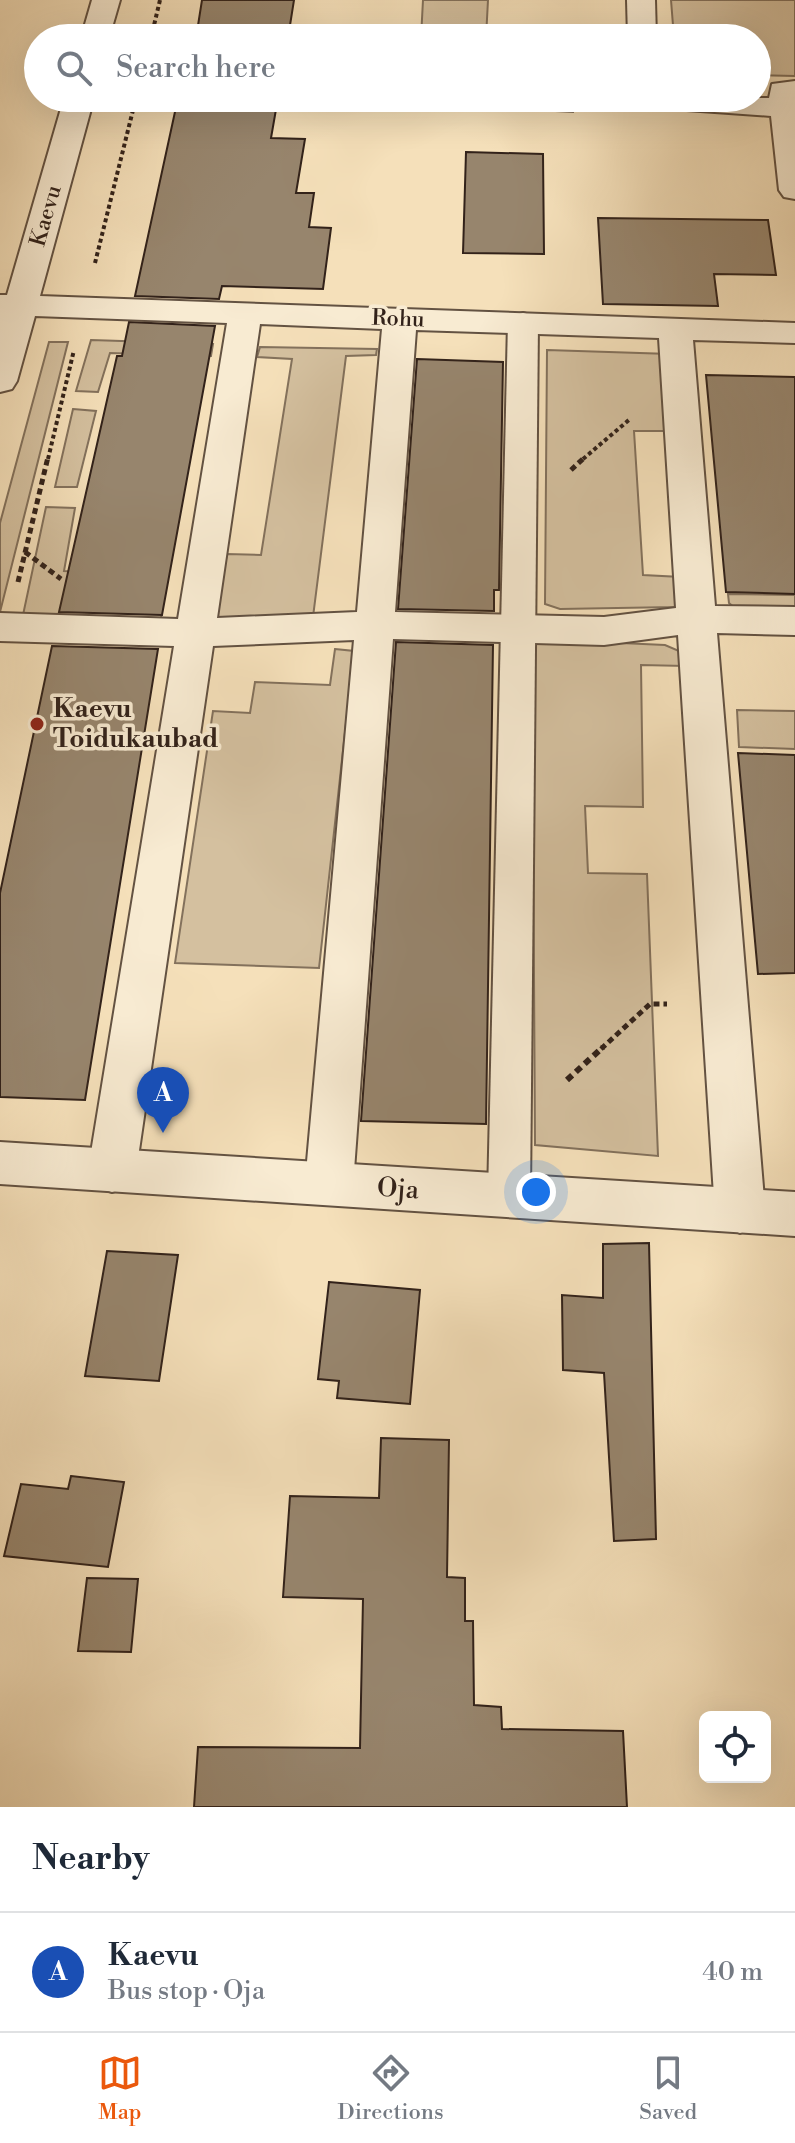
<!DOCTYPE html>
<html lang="en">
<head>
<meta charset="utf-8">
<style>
	:root { --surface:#fff; --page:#f2f2f3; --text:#1f2937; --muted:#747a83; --line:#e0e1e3; --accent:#ea580c }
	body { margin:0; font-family:"Libre Bodoni",serif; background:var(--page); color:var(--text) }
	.controls { position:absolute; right:24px; bottom:24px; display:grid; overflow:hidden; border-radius:12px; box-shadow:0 8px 32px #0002 }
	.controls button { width:72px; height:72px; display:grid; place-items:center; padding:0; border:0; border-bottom:2px solid var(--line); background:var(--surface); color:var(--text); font:40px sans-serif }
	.you { position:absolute; left:536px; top:1192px; width:28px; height:28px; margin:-20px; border:6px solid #fff; border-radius:50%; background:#1a73e8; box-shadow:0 0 0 12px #1a73e833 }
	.badge { display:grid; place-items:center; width:52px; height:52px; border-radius:50%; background:var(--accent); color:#fff; font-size:26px; font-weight:700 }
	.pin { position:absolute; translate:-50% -66px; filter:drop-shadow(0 2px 4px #0008) }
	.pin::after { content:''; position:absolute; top:42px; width:28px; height:24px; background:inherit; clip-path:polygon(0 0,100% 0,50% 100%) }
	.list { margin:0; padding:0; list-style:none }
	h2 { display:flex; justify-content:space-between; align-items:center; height:104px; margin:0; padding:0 32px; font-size:34px }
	h2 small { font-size:26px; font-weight:400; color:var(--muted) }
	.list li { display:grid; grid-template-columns:52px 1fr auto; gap:24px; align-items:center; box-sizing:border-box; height:120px; padding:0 32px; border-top:2px solid var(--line) }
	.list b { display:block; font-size:30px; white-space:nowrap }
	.list p { margin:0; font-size:26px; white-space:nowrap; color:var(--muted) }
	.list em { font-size:26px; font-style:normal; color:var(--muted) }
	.icon { flex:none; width:44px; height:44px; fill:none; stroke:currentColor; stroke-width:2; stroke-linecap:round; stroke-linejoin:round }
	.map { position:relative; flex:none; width:795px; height:1807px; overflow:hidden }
	.search { position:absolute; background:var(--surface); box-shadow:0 8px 32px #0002; left:24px; right:24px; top:24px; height:88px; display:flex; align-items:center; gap:20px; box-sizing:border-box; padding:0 28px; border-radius:44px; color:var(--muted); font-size:30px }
	.sheet { height:224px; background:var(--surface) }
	nav { display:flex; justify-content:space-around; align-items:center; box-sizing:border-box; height:112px; border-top:2px solid var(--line); background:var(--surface); font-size:22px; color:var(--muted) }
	nav a { display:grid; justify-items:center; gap:4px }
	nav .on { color:var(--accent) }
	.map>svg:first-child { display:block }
	.green { fill:#d4c09f; stroke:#83715c; stroke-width:2 }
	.building { fill:#97856d; stroke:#32221a; stroke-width:2 }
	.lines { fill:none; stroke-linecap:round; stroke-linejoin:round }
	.service-casing { stroke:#635242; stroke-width:4 }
	.minor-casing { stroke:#635242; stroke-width:4 }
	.tertiary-casing { stroke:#635242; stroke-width:4 }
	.path-far2 { stroke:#32221a; stroke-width:4; stroke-dasharray:4 3; stroke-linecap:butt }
	.path-far1 { stroke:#32221a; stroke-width:5; stroke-dasharray:6 4; stroke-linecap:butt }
	.path { stroke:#32221a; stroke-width:6; stroke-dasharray:7 5; stroke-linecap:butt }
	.service { fill:#f8ebd2; fill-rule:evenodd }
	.minor { fill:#f8ebd2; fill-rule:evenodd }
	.tertiary { fill:#f8ebd2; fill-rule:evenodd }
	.poi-dot { fill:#8f2418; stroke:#f8ebd2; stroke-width:3 }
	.labels { text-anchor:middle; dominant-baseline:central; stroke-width:7; stroke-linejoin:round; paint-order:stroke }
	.far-street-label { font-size:22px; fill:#32221a; stroke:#f8ebd2 }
	.poi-label { font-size:26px; font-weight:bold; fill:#32221a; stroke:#f8ebd2; text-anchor:start }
	.street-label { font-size:26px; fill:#32221a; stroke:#f8ebd2 }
</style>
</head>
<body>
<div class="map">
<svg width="795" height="1807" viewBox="0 0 795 1807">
	<rect width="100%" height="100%" fill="#f5e0ba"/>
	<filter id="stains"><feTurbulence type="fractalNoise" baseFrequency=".0025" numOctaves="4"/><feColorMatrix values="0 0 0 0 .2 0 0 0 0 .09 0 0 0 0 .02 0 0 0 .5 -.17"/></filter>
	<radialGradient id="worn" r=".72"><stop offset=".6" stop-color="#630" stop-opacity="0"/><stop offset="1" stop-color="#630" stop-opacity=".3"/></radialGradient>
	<!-- green -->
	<g class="green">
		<path d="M423,0H488L486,38H421Z"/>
		<path d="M671,0H795V76L757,75V38H674Z"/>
		<path d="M461,98L574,100L573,112L465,106Z"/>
		<path d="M91,340L213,344L211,356L110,353L98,392L76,391Z"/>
		<path d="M49,342H68L0,612V523Z"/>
		<path d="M260,347L377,349L376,355L346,356L313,617H215L227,554L261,555L292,359L257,357Z"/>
		<path d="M547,350L670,354L673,431H634L643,575L681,577L683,596L675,607L560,609L545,604Z"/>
		<path d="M73,409L96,411L77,487H55Z"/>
		<path d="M46,507L75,508L64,571L165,576L161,619L23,615Z"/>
		<path d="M728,594L795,595V613L736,609L729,603Z"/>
		<path d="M532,639L665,645L679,651L685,666L641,665L643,807L585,806L588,873L647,874L658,1156L535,1145Z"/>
		<path d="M335,649L354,651L319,968L175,963L213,711L250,713L255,682L330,685Z"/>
		<path d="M737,710L795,711V749L739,747Z"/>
	</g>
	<!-- building -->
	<g class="building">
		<path d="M202,0H294L288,38H196Z"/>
		<path d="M178,98H278L271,138L305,139L296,193H314L309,227L331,228L323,289L222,286L219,299L135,296Z"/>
		<path d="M466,152L543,154L544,254L463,253Z"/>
		<path d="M598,218L768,220L776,275L714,274L718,306L603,304Z"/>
		<path d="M129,322L215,326L162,615L59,612L117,356H122Z"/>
		<path d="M417,359L503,362L499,590H494V611L398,609Z"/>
		<path d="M706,375L795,377V594L726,592Z"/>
		<path d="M396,642L493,645L486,1124L361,1121Z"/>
		<path d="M52,646L158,649L85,1100L0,1097V893Z"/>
		<path d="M738,753L795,755V973L758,974Z"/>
		<path d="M649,1243L656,1539L614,1541L604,1373L563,1370L562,1295L603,1298V1244Z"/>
		<path d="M107,1251L178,1255L159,1381L85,1376Z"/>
		<path d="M329,1282L420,1290L410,1404L337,1398L339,1381L318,1379Z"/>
		<path d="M381,1438L449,1440L447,1577L465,1578V1621H473L474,1705L501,1707L502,1729L623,1731L627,1807H194L198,1747L360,1748L363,1599L283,1597L290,1496L379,1498Z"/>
		<path d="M71,1476L124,1482L108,1567L4,1556L21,1484L68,1489Z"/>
		<path d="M87,1578L138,1579L131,1652L78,1651Z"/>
	</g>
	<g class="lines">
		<!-- service casing -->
		<g class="service-casing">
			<path id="service" d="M523,313L533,316L538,322L530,1196L524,1209L509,1215L494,1209L488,1196L508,322L513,316Z"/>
		</g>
		<!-- minor casing -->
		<g class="minor-casing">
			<g id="minor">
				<path d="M92,0H120L109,38H81Z"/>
				<path d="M627,0H655L656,38H628Z"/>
				<path d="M795,81V199L784,197L779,190L771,116L644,107L633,104L629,98H769L772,84Z"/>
				<path d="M64,98H94L40,296L795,323V343L693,340L715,606L795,607V635L717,633L765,1211L757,1226L740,1233L723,1226L715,1211L678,635L604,645L393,639L353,1184L346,1199L329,1205L312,1199L305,1184L354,640L213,646L136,1171L129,1186L112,1192L95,1186L88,1171L174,646L0,641V613L178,619L227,323L35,316L17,381L12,389L0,392V295H7ZM260,324L382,329L357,612L217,618ZM416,330L659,338L676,608L604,617L395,612Z"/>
			</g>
		</g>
		<!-- tertiary casing -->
		<g class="tertiary-casing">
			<path id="tertiary" d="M0,1142L795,1192V1236L0,1184Z"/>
		</g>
		<!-- path-far2 -->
		<g class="path-far2">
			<path d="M151,38L160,0"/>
			<path d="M95,263L136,98"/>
			<path d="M48,459L74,350"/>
			<path d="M583,459L630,419"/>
		</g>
		<!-- path-far1 -->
		<g class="path-far1">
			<path d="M571,470L585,457"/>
			<path d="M25,552L61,579"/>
			<path d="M18,582L48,457"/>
			<path d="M601,1049L650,1004H667"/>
		</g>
		<!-- path -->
		<path class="path" d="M567,1080L603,1047"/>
		<!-- service -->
		<use href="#service" class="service"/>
		<!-- minor -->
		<use href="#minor" class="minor"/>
		<!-- tertiary -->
		<use href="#tertiary" class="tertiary"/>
	</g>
	<!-- markers -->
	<circle class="poi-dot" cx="37" cy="724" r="8"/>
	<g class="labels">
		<!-- far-street labels -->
		<g class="far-street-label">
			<text transform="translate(46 216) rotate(-74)">Kaevu</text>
			<text transform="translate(398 319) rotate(2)">Rohu</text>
		</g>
		<!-- poi labels -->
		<g class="poi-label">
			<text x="53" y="709">Kaevu<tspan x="53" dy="30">Toidukaubad</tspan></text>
		</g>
		<!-- street labels -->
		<g class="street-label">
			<text transform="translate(398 1189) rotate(4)">Oja</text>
		</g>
	</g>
	<rect width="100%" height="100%" filter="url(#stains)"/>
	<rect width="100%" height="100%" fill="url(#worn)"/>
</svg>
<div class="controls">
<button><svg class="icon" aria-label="locate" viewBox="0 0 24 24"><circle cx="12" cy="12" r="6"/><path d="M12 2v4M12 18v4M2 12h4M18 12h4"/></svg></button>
</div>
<div class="you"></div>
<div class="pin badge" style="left:163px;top:1133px;background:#1a4fb4">A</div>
<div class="search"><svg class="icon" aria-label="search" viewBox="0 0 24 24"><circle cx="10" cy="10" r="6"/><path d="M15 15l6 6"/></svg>Search here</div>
</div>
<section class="sheet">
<h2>Nearby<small></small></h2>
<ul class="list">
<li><span class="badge" style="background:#1a4fb4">A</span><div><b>Kaevu</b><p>Bus stop · Oja</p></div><em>40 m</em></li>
</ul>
</section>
<nav>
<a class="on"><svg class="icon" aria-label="map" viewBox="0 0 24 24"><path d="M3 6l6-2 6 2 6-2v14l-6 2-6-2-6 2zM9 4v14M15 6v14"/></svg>Map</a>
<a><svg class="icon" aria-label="directions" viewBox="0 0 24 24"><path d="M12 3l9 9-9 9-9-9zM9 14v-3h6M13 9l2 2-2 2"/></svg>Directions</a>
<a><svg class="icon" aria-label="saved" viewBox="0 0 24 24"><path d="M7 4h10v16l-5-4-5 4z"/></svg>Saved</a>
</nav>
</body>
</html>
